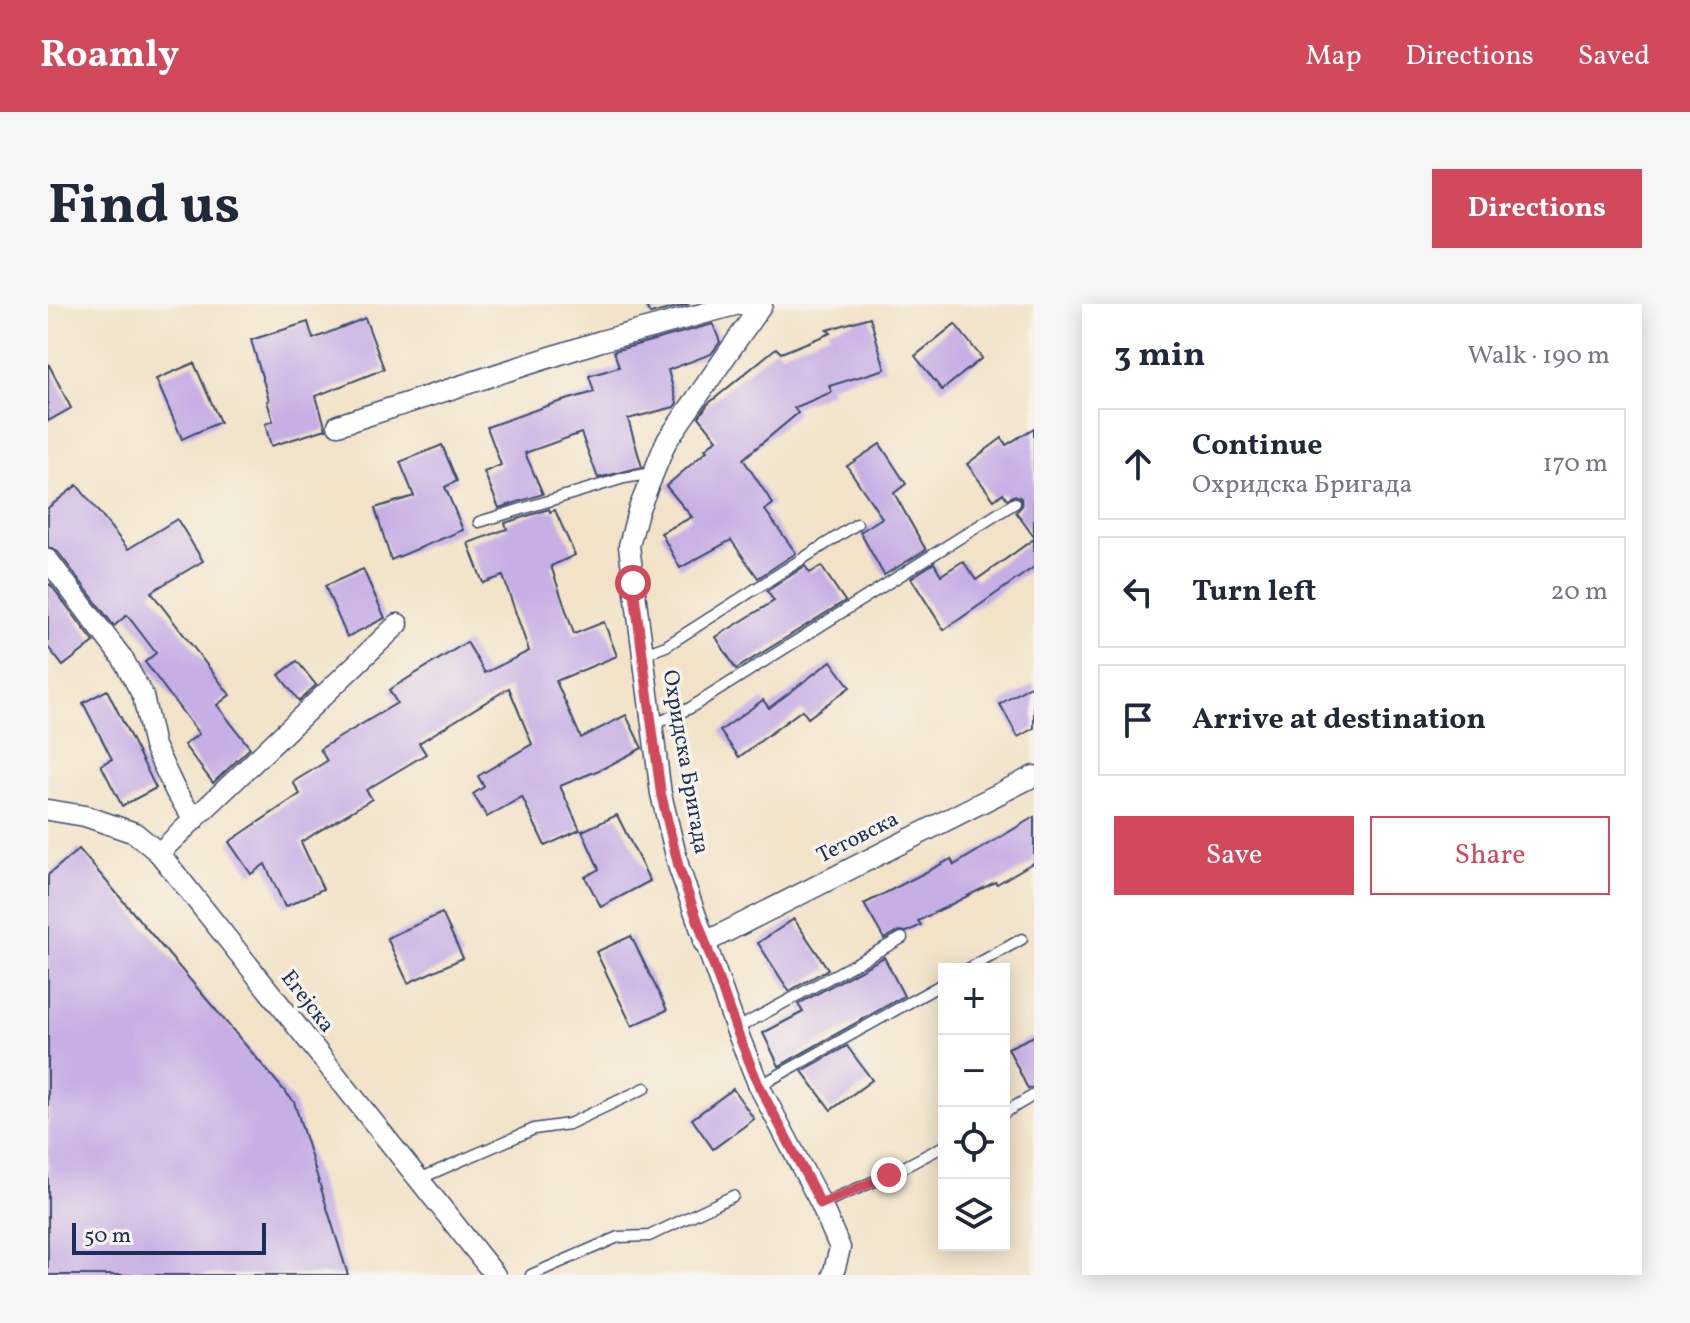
<!DOCTYPE html>
<html lang="en">
<head>
<meta charset="utf-8">
<style>
	:root { --surface:#fff; --page:#f6f6f7; --text:#1f2937; --muted:#747a83; --line:#e0e1e3; --accent:#d1495b }
	body { margin:0; font-family:Vollkorn,serif; background:var(--page); color:var(--text) }
	.controls { position:absolute; right:24px; bottom:24px; display:grid; overflow:hidden; border-radius:0px; box-shadow:0 4px 20px #0003 }
	.controls button { width:72px; height:72px; display:grid; place-items:center; padding:0; border:0; border-bottom:2px solid var(--line); background:var(--surface); color:var(--text); font:40px sans-serif }
	.scale { position:absolute; left:24px; bottom:20px; width:194px; box-sizing:border-box; padding-left:8px; border:4px solid #1b2f5e; border-top:0; font-size:22px; line-height:28px; white-space:nowrap; color:#1b2f5e; -webkit-text-stroke:6px #f7f3e8; paint-order:stroke }
	.stop { position:absolute; width:24px; height:24px; margin:-18px; border:6px solid #d1495b; border-radius:50%; background:#fff }
	.stop.end { background:#d1495b; border-color:#fff; box-shadow:0 2px 8px #0008 }
	.list { margin:0; padding:0; list-style:none }
	h2 { display:flex; justify-content:space-between; align-items:center; height:104px; margin:0; padding:0 32px; font-size:34px }
	h2 small { font-size:26px; font-weight:400; color:var(--muted) }
	.list li { display:grid; grid-template-columns:52px 1fr auto; gap:24px; align-items:center; box-sizing:border-box; height:112px; margin:0 16px 16px; padding:0 16px; border:2px solid var(--line); border-radius:0px }
	.list b { display:block; font-size:30px; white-space:nowrap }
	.list p { margin:0; font-size:26px; white-space:nowrap; color:var(--muted) }
	.list em { font-size:26px; font-style:normal; color:var(--muted) }
	.actions { display:flex; gap:16px; padding:24px 32px }
	.actions a { flex:1; padding:18px 0; border:2px solid var(--accent); border-radius:0px; text-align:center; font-size:28px; color:var(--accent) }
	.actions .main { background:var(--accent); color:#fff }
	.icon { flex:none; width:44px; height:44px; fill:none; stroke:currentColor; stroke-width:2; stroke-linecap:round; stroke-linejoin:round }
	.map { position:relative; flex:none; width:986px; height:971px; overflow:hidden; border-radius:0px }
	header { display:flex; align-items:center; gap:48px; box-sizing:border-box; height:112px; padding:0 40px; background:var(--accent); color:#fff }
	header strong { font-size:38px }
	nav { display:flex; gap:44px; margin-inline-start:auto; font-size:28px }
	.intro { display:flex; align-items:center; justify-content:space-between; box-sizing:border-box; height:192px; padding:0 48px }
	h1 { margin:0; font-size:56px }
	.button { padding:20px 36px; border-radius:0px; background:var(--accent); color:#fff; font-size:28px; font-weight:700 }
	main { display:flex; gap:48px; padding:0 48px }
	aside { flex:1; background:var(--surface); border-radius:0px; box-shadow:0 4px 20px #0003 }
	.map>svg:first-child { display:block }
	.building { fill:#c6afe5 }
	.lines { fill:none; stroke-linecap:round; stroke-linejoin:round }
	.lane-casing { stroke:#3b4a6e; stroke-width:13 }
	.street-casing { stroke:#3b4a6e; stroke-width:23 }
	.lane { stroke:#fff; stroke-width:10 }
	.street { stroke:#fff; stroke-width:20 }
	.route { stroke:#d1495b; stroke-width:10 }
	.labels { text-anchor:middle; dominant-baseline:central; stroke-width:7; stroke-linejoin:round; paint-order:stroke }
	.street-label { font-size:22px; fill:#1b2f5e; stroke:#f7f3e8 }
</style>
</head>
<body>
<header>
<strong>Roamly</strong>
<nav><a>Map</a><a>Directions</a><a>Saved</a></nav>
</header>
<div class="intro"><h1>Find us</h1><a class="button">Directions</a></div>
<main>
<div class="map">
<svg width="986" height="971" viewBox="0 0 986 971">
	<rect width="100%" height="100%" fill="#f7f3e8"/>
	<filter id="ink" filterUnits="userSpaceOnUse"><feTurbulence type="fractalNoise" baseFrequency=".0125" numOctaves="2"/><feDisplacementMap in="SourceGraphic" scale="16" xChannelSelector="R" yChannelSelector="G"/><feConvolveMatrix kernelMatrix="1 2 1 2 8 2 1 2 1" color-interpolation-filters="sRGB"/></filter>
	<filter id="wash" filterUnits="userSpaceOnUse"><feTurbulence type="fractalNoise" baseFrequency=".006" numOctaves="4" result="noise"/><feDisplacementMap in="SourceGraphic" scale="32" xChannelSelector="R" yChannelSelector="G"/><feGaussianBlur stdDeviation="1.8" result="paint"/><feColorMatrix in="noise" values="0 0 0 0 0 0 0 0 0 0 0 0 0 0 0 0 0 1.4 0 .05"/><feComposite in="paint" operator="in"/></filter>
	<g filter="url(#wash)">
		<rect width="100%" height="100%" fill="#f2e3c8"/>
		<g id="blocks">
			<!-- building -->
			<g class="building">
				<path d="M597,0H641L602,10Z"/>
				<path d="M822,13L837,65L781,82L784,88L746,104L750,109L695,155L725,200L717,206L748,249L710,274L683,236L632,264L613,229L644,213L618,182L659,147L657,145L669,135L651,113L660,100L728,44L733,49L783,29L779,26Z"/>
				<path d="M317,14L336,65L268,92L278,125L223,142L217,120L225,117L219,97L221,96L203,36L260,18L265,35Z"/>
				<path d="M665,20L672,38L663,50L620,66L629,99L626,103L580,115L594,163L550,174L533,129L477,149L495,190L451,204L436,168L453,161L439,123L504,100L546,88L541,72L571,63L566,47Z"/>
				<path d="M907,20L934,54L894,86L867,52Z"/>
				<path d="M0,59L23,104L0,117Z"/>
				<path d="M146,59L172,118L134,135L108,75Z"/>
				<path d="M986,124V233L968,208L974,202L973,194L967,191L959,195L955,189L946,196L919,160L954,134L958,141Z"/>
				<path d="M832,140L858,180L846,189L878,246L836,271L812,228L834,214L799,162Z"/>
				<path d="M394,141L409,177L397,183L415,226L343,256L327,204L366,192L352,158Z"/>
				<path d="M29,181L80,245L129,215L155,257L103,288L182,391L169,401L202,444L165,479L136,441L151,430L97,358L108,349L79,311L66,322L10,248L0,243V204Z"/>
				<path d="M501,205L502,208L507,206L527,251L503,262L526,330L556,318L569,352L508,377L533,434L578,411L594,444L556,464L512,482L532,526L497,542L474,493L439,513L425,490L436,483L430,472L484,440L461,384L371,439L378,450L318,486L324,495L253,538L275,585L237,603L217,560L203,570L181,538L252,490L245,478L279,457L272,445L349,399L341,386L419,338L437,369L481,347L455,272L435,279L420,239L459,225L457,219Z"/>
				<path d="M986,235V263L896,326L863,274L886,259L893,271L915,257L928,276Z"/>
				<path d="M757,262L762,269L773,262L797,297L688,365L668,333L726,297L719,287Z"/>
				<path d="M315,265L337,314L299,333L277,282Z"/>
				<path d="M2,280L46,338L15,362L0,343V282Z"/>
				<path d="M249,357L268,381L251,397L231,371Z"/>
				<path d="M783,357L802,383L760,414L754,406L691,453L672,427L715,396L721,404Z"/>
				<path d="M986,380V424L970,433L952,400Z"/>
				<path d="M59,386L108,484L74,502L53,461L64,455L35,399Z"/>
				<path d="M569,511L602,577L553,603L537,573L551,565L534,527Z"/>
				<path d="M986,513V558L949,580L947,578L870,617L873,621L859,628L851,627L836,635L816,600L903,555L906,561Z"/>
				<path d="M31,545L246,798L300,971H0V571Z"/>
				<path d="M394,609L415,654L360,679L339,634Z"/>
				<path d="M746,615L780,665L741,687L710,639Z"/>
				<path d="M583,632L619,706L584,722L548,648Z"/>
				<path d="M836,653L856,692L731,762L715,729L755,708L750,700Z"/>
				<path d="M986,732V783L980,785L960,744Z"/>
				<path d="M799,742L824,776L783,806L754,767Z"/>
				<path d="M685,785L706,815L665,845L644,815Z"/>
			</g>
		</g>
	</g>
	<g filter="url(#ink)">
		<use href="#blocks" fill-opacity="0" stroke="#3b4a6e" stroke-width="2"/>
		<g class="lines">
			<!-- lane casing -->
			<g class="lane-casing">
				<g id="lane">
					<path d="M431,218L576,174L605,169"/>
					<path d="M594,351L618,342L809,220"/>
					<path d="M603,422L642,404L967,199"/>
					<path d="M920,665L974,635"/>
					<path d="M688,725L854,634"/>
					<path d="M711,782L896,679"/>
					<path d="M956,809L986,791"/>
					<path d="M371,875L486,825L521,820L597,784"/>
					<path d="M773,900L841,871L896,842"/>
					<path d="M483,971L570,933L601,932L685,892"/>
				</g>
			</g>
			<!-- street casing -->
			<g class="street-casing">
				<g id="street">
					<path d="M714,0L618,138L590,207L581,242L613,490L631,564L688,725L711,782L773,900L792,944L785,971"/>
					<path d="M290,121L553,37L691,0L711,3"/>
					<path d="M0,256L75,355L95,392L106,442L128,488L146,516"/>
					<path d="M0,506L37,512L87,529L111,549L447,971"/>
					<path d="M111,549L350,320"/>
					<path d="M656,639L986,472"/>
				</g>
			</g>
			<!-- lane -->
			<use href="#lane" class="lane"/>
			<!-- street -->
			<use href="#street" class="street"/>
		</g>
	</g>
	<g class="lines" filter="url(#ink)">
		<!-- route -->
		<path class="route" d="M585,279L613,490L631,564L688,725L711,782L773,900L841,871"/>
	</g>
	<g class="labels">
		<!-- street labels -->
		<g class="street-label">
			<text transform="translate(637 458) rotate(80)">Охридска Бригада</text>
			<text transform="translate(810 534) rotate(-27)">Тетовска</text>
			<text transform="translate(259 698) rotate(52)">Егејска</text>
		</g>
	</g>
</svg>
<div class="controls">
<button>+</button>
<button>−</button>
<button><svg class="icon" aria-label="locate" viewBox="0 0 24 24"><circle cx="12" cy="12" r="6"/><path d="M12 2v4M12 18v4M2 12h4M18 12h4"/></svg></button>
<button><svg class="icon" aria-label="layers" viewBox="0 0 24 24"><path d="M12 4l9 5-9 5-9-5zM3 14l9 5 9-5"/></svg></button>
</div>
<div class="scale">50 m</div>
<div class="stop" style="left:585px;top:279px"></div>
<div class="stop end" style="left:841px;top:871px"></div>
</div>
<aside>
<h2>3 min<small>Walk · 190 m</small></h2>
<ul class="list">
<li><svg class="icon" aria-label="ahead" viewBox="0 0 24 24"><path d="M12 20V5M6 11l6-6 6 6"/></svg><div><b>Continue</b><p>Охридска Бригада</p></div><em>170 m</em></li>
<li><svg class="icon" aria-label="left" viewBox="0 0 24 24"><path d="M17 20v-9H6M10 6l-5 5 5 5"/></svg><div><b>Turn left</b></div><em>20 m</em></li>
<li><svg class="icon" aria-label="arrive" viewBox="0 0 24 24"><path d="M6 21V4h12l-3 4 3 4H6"/></svg><div><b>Arrive at destination</b></div></li>
</ul>
<div class="actions"><a class="main">Save</a><a>Share</a></div>
</aside>
</main>
</body>
</html>
